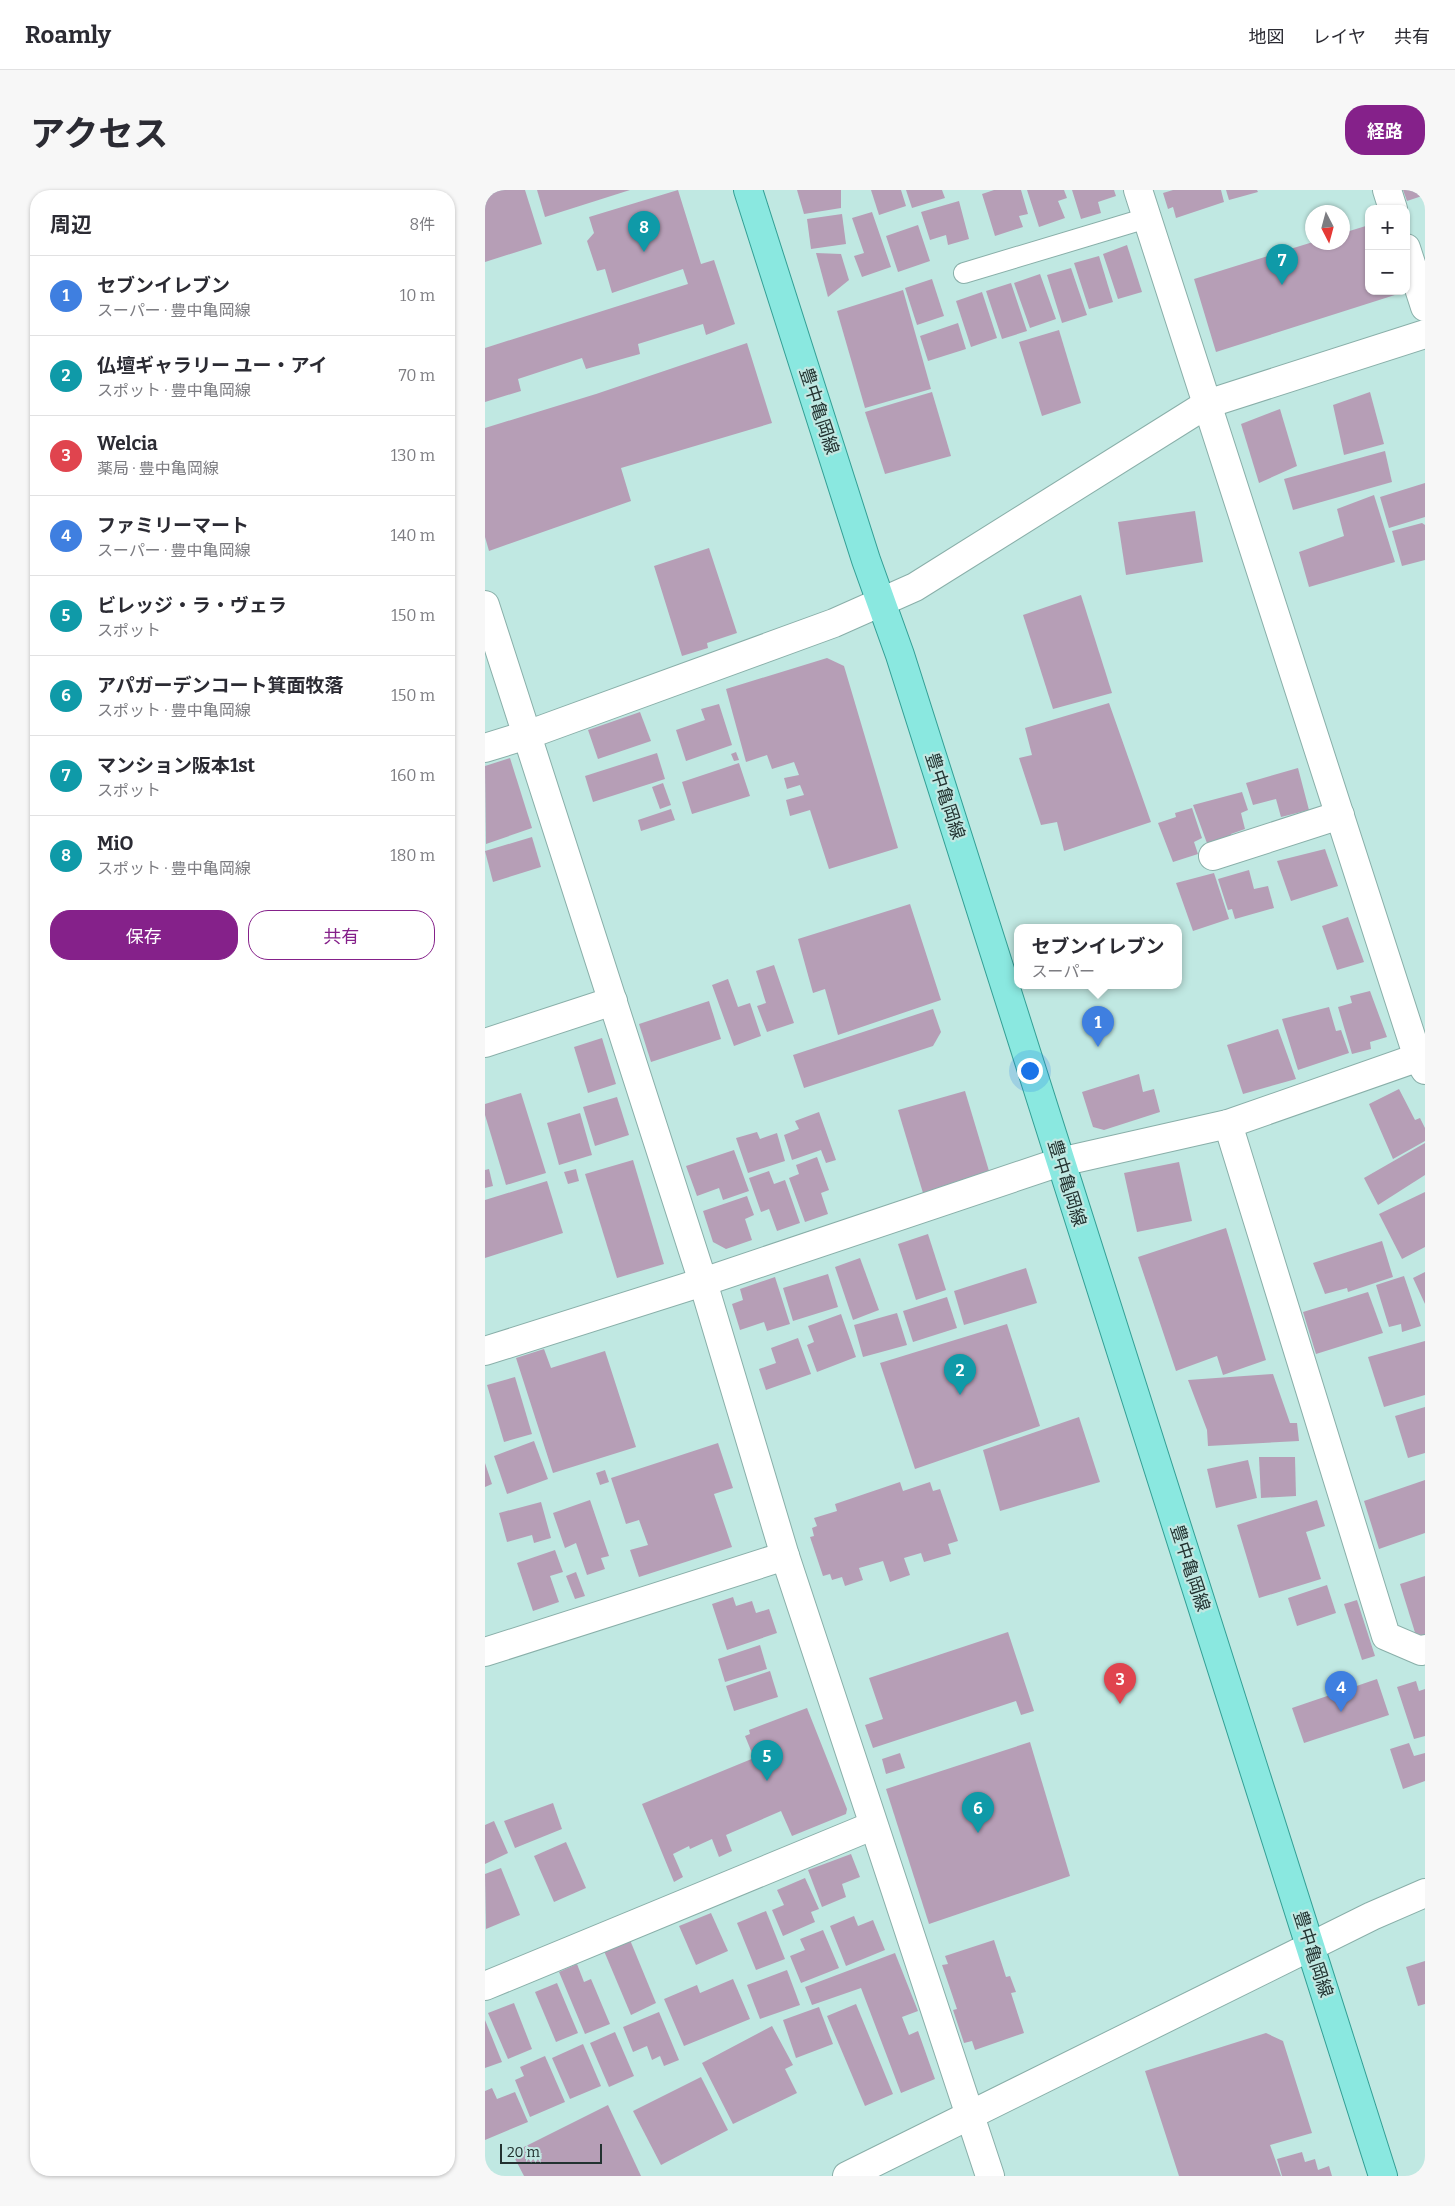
<!DOCTYPE html>
<html lang="ja">
<head>
<meta charset="utf-8">
<style>
	:root { --surface:#fff; --page:#f7f7f7; --text:#2b2b33; --muted:#7c7c81; --line:#e1e1e2; --accent:#85218a }
	body { margin:0; font-family:Bitter,"Noto Sans JP",serif; background:var(--page); color:var(--text) }
	.controls { position:absolute; right:15px; top:15px; display:grid; overflow:hidden; border-radius:10px; box-shadow:0 1px 4px #0004 }
	.controls button { width:45px; height:45px; display:grid; place-items:center; padding:0; border:0; border-bottom:1px solid var(--line); background:var(--surface); color:var(--text); font:25px sans-serif }
	.compass { position:absolute; left:820px; top:15px; width:45px; height:45px; border-radius:50%; background:var(--surface); box-shadow:0 1px 4px #0004; rotate:174deg }
	.scale { position:absolute; left:15px; bottom:12px; width:102px; box-sizing:border-box; padding-left:5px; border:2px solid #223230; border-top:0; font-size:14px; line-height:18px; white-space:nowrap; color:#223230; -webkit-text-stroke:4px #c0e8e2; paint-order:stroke }
	.you { position:absolute; left:544px; top:880px; width:18px; height:18px; margin:-12px; border:4px solid #fff; border-radius:50%; background:#1a73e8; box-shadow:0 0 0 8px #1a73e833 }
	.badge { display:grid; place-items:center; width:32px; height:32px; border-radius:50%; background:var(--accent); color:#fff; font-size:16px; font-weight:700 }
	.pin { position:absolute; translate:-50% -41px; filter:drop-shadow(0 1px 2px #0008) }
	.pin::after { content:''; position:absolute; top:26px; width:18px; height:15px; background:inherit; clip-path:polygon(0 0,100% 0,50% 100%) }
	.popup { position:absolute; left:529px; top:734px; width:168px; height:65px; box-sizing:border-box; display:grid; place-content:center; border-radius:10px; background:var(--surface); filter:drop-shadow(0 1px 4px #0005); font-size:16px; white-space:nowrap; color:var(--muted) }
	.popup b { font-size:19px; color:var(--text) }
	.popup::after { content:''; position:absolute; left:50%; top:100%; margin-left:-10px; border:10px solid transparent; border-top-color:var(--surface) }
	.list { margin:0; padding:0; list-style:none }
	h2 { display:flex; justify-content:space-between; align-items:center; height:65px; margin:0; padding:0 20px; font-size:21px }
	h2 small { font-size:16px; font-weight:400; color:var(--muted) }
	.list li { display:grid; grid-template-columns:32px 1fr auto; gap:15px; align-items:center; box-sizing:border-box; height:80px; padding:0 20px; border-top:1px solid var(--line) }
	.list b { display:block; font-size:19px; white-space:nowrap }
	.list p { margin:0; font-size:16px; white-space:nowrap; color:var(--muted) }
	.list em { font-size:16px; font-style:normal; color:var(--muted) }
	.actions { display:flex; gap:10px; padding:15px 20px }
	.actions a { flex:1; padding:11px 0; border:1px solid var(--accent); border-radius:20px; text-align:center; font-size:18px; color:var(--accent) }
	.actions .main { background:var(--accent); color:#fff }
	.map { position:relative; flex:none; width:940px; height:1986px; overflow:hidden; border-radius:20px }
	header { display:flex; align-items:center; gap:30px; box-sizing:border-box; height:70px; padding:0 25px; background:var(--surface); border-bottom:1px solid var(--line) }
	header strong { font-size:24px }
	nav { display:flex; gap:28px; margin-inline-start:auto; font-size:18px }
	.intro { display:flex; align-items:center; justify-content:space-between; box-sizing:border-box; height:120px; padding:0 30px }
	h1 { margin:0; font-size:35px }
	.button { padding:12px 22px; border-radius:20px; background:var(--accent); color:#fff; font-size:18px; font-weight:700 }
	main { display:flex; gap:30px; padding:0 30px }
	aside { flex:1; background:var(--surface); border-radius:20px; box-shadow:0 1px 4px #0004 }
	.map>svg:first-child { display:block }
	.building { fill:#b69eb6 }
	.lines { fill:none; stroke-linecap:round; stroke-linejoin:round }
	.service-casing { stroke:#89afa9; stroke-width:22 }
	.minor-casing { stroke:#89afa9; stroke-width:30 }
	.tertiary-casing { stroke:#89afa9; stroke-width:30 }
	.primary-casing { stroke:#339f95; stroke-width:30 }
	.service { stroke:#fff; stroke-width:20 }
	.minor { stroke:#fff; stroke-width:28 }
	.tertiary { stroke:#fff; stroke-width:28 }
	.primary { stroke:#8ae8e0; stroke-width:28 }
	.labels { text-anchor:middle; dominant-baseline:central; stroke-width:4.5; stroke-linejoin:round; paint-order:stroke }
	.street-label { font-size:18px; fill:#223230; stroke:#c0e8e2 }
</style>
</head>
<body>
<header>
<strong>Roamly</strong>
<nav><a>地図</a><a>レイヤ</a><a>共有</a></nav>
</header>
<div class="intro"><h1>アクセス</h1><a class="button">経路</a></div>
<main>
<aside>
<h2>周辺<small>8件</small></h2>
<ul class="list">
<li><span class="badge" style="background:#3f7fe0">1</span><div><b>セブンイレブン</b><p>スーパー · 豊中亀岡線</p></div><em>10 m</em></li>
<li><span class="badge" style="background:#0f9aa8">2</span><div><b>仏壇ギャラリー ユー・アイ</b><p>スポット · 豊中亀岡線</p></div><em>70 m</em></li>
<li><span class="badge" style="background:#e0444e">3</span><div><b>Welcia</b><p>薬局 · 豊中亀岡線</p></div><em>130 m</em></li>
<li><span class="badge" style="background:#3f7fe0">4</span><div><b>ファミリーマート</b><p>スーパー · 豊中亀岡線</p></div><em>140 m</em></li>
<li><span class="badge" style="background:#0f9aa8">5</span><div><b>ビレッジ・ラ・ヴェラ</b><p>スポット</p></div><em>150 m</em></li>
<li><span class="badge" style="background:#0f9aa8">6</span><div><b>アパガーデンコート箕面牧落</b><p>スポット · 豊中亀岡線</p></div><em>150 m</em></li>
<li><span class="badge" style="background:#0f9aa8">7</span><div><b>マンション阪本1st</b><p>スポット</p></div><em>160 m</em></li>
<li><span class="badge" style="background:#0f9aa8">8</span><div><b>MiO</b><p>スポット · 豊中亀岡線</p></div><em>180 m</em></li>
</ul>
<div class="actions"><a class="main">保存</a><a>共有</a></div>
</aside>
<div class="map">
<svg width="940" height="1986" viewBox="0 0 940 1986">
	<rect width="100%" height="100%" fill="#c0e8e2"/>
	<!-- building -->
	<g class="building">
		<path d="M7,0H40L57,54L0,72V2Z"/>
		<path d="M52,0H145L60,27Z"/>
		<path d="M193,0L216,74L229,70L250,134L221,145L218,134L153,154L155,164L101,179L97,168L33,189L36,201L0,212V158L203,94L198,79L127,103L120,79L112,81L102,51L109,43L104,27Z"/>
		<path d="M312,0H356V18L319,24Z"/>
		<path d="M386,0H416L421,16L394,25Z"/>
		<path d="M421,0H457L460,8L427,18Z"/>
		<path d="M509,0H536L543,24L534,26L538,37L510,46L497,4Z"/>
		<path d="M542,0H579L582,8L573,11L580,28L554,37Z"/>
		<path d="M587,0H629L631,6L613,12L616,23L596,29Z"/>
		<path d="M688,0H736L739,12L691,28L688,17L683,19L678,3Z"/>
		<path d="M741,0H772L773,2L744,10Z"/>
		<path d="M918,0H940V5L922,11Z"/>
		<path d="M474,11L484,49L463,55L461,45L445,50L436,22Z"/>
		<path d="M387,22L406,77L377,87L369,66L379,63L367,28Z"/>
		<path d="M357,24L361,54L326,59L322,29Z"/>
		<path d="M433,35L445,71L413,82L401,46Z"/>
		<path d="M884,35V101H912L913,104L731,162L709,89L828,52H858V43Z"/>
		<path d="M642,55L657,102L633,109L618,64Z"/>
		<path d="M331,63L356,64L364,90L343,107Z"/>
		<path d="M614,66L628,112L604,119L589,73Z"/>
		<path d="M586,78L602,125L577,133L562,85Z"/>
		<path d="M555,84L571,129L545,138L529,93Z"/>
		<path d="M447,89L459,126L432,135L420,98Z"/>
		<path d="M526,93L542,141L517,149L501,101Z"/>
		<path d="M418,100L446,199L380,218L352,121Z"/>
		<path d="M497,102L512,148L486,157L471,111Z"/>
		<path d="M473,133L481,159L443,171L435,146Z"/>
		<path d="M574,140L596,213L557,226L534,152Z"/>
		<path d="M262,153L287,233L136,278L146,311L4,361L0,347V238L111,204Z"/>
		<path d="M447,202L466,266L400,284L380,222Z"/>
		<path d="M885,202L899,254L859,265L848,215Z"/>
		<path d="M795,219L812,276L774,293L756,234Z"/>
		<path d="M900,261L907,292L808,320L799,289Z"/>
		<path d="M940,293V327L904,338L895,307Z"/>
		<path d="M889,305L910,372L824,397L814,362L859,346L852,319Z"/>
		<path d="M710,321L718,372L641,385L633,332Z"/>
		<path d="M937,333L940,335V370L917,376L907,341Z"/>
		<path d="M224,358L252,443L222,453L223,458L197,466L169,376Z"/>
		<path d="M596,405L627,503L568,519L538,425Z"/>
		<path d="M342,468L359,476L413,658L344,679L325,620L305,626L301,610L319,605L315,595L302,599L299,588L314,585L309,572L287,579L282,565L261,572L241,499Z"/>
		<path d="M624,513L666,632L579,661L572,632L556,635L534,568L547,565L540,538Z"/>
		<path d="M234,514L247,555L201,571L191,540L220,530L216,519Z"/>
		<path d="M155,522L166,551L113,569L103,540Z"/>
		<path d="M251,562L254,570L249,571L246,564Z"/>
		<path d="M172,563L180,589L108,612L100,586Z"/>
		<path d="M25,568L47,638L1,654L0,576Z"/>
		<path d="M254,573L265,606L207,624L197,592Z"/>
		<path d="M813,578L824,620L796,627L791,609L768,615L761,593Z"/>
		<path d="M178,593L186,615L175,619L167,597Z"/>
		<path d="M757,602L763,620L756,623L760,639L746,644L747,648L723,656L708,615Z"/>
		<path d="M707,618L717,648L709,652L713,664L688,672L673,633L691,627L690,623Z"/>
		<path d="M186,619L190,630L156,641L153,630Z"/>
		<path d="M47,647L56,677L8,692L0,661Z"/>
		<path d="M840,659L853,696L806,711L792,671Z"/>
		<path d="M764,680L769,699L783,696L789,718L750,729L747,719L743,720L733,689Z"/>
		<path d="M729,683L744,729L708,741L691,693Z"/>
		<path d="M425,714L456,810L353,845L340,799L328,803L313,749Z"/>
		<path d="M863,727L879,772L852,780L837,736Z"/>
		<path d="M289,775L309,833L282,842L272,816L281,813L271,781Z"/>
		<path d="M243,789L253,817L265,813L276,846L249,856L227,795Z"/>
		<path d="M885,801L902,847L885,852L886,859L867,864L853,817L867,813L865,806Z"/>
		<path d="M224,811L236,849L166,872L154,834Z"/>
		<path d="M844,817L851,841L856,840L864,863L813,880L797,829Z"/>
		<path d="M448,819L456,842L448,856L319,898L308,865Z"/>
		<path d="M793,839L811,889L758,904L742,855Z"/>
		<path d="M117,848L131,894L103,903L89,857Z"/>
		<path d="M654,884L658,902L669,899L675,922L619,940L608,937L597,902Z"/>
		<path d="M914,899L930,930L935,928L940,938V951L908,969L884,914Z"/>
		<path d="M480,901L504,981L438,1003L413,920Z"/>
		<path d="M36,903L61,983L21,995L0,925V914Z"/>
		<path d="M132,907L144,945L110,956L98,917Z"/>
		<path d="M334,922L351,970L341,973L336,960L307,970L299,945L314,939L310,931Z"/>
		<path d="M95,923L107,965L74,975L62,933Z"/>
		<path d="M272,942L275,949L292,943L300,971L263,983L251,948Z"/>
		<path d="M940,953V985L893,1015L879,988Z"/>
		<path d="M249,960L264,1001L238,1010L234,998L212,1006L201,976Z"/>
		<path d="M332,967L344,1000L336,1003L343,1024L320,1032L304,988L314,984L311,975Z"/>
		<path d="M148,970L179,1074L132,1088L100,984Z"/>
		<path d="M694,972L707,1031L652,1042L639,983Z"/>
		<path d="M4,979L8,996L0,998V980Z"/>
		<path d="M91,979L94,991L83,994L79,982Z"/>
		<path d="M284,981L289,994L300,990L315,1033L292,1041L284,1019L276,1022L264,988Z"/>
		<path d="M62,991L78,1043L0,1068V1010Z"/>
		<path d="M940,1002V1057L917,1069L894,1024Z"/>
		<path d="M262,1006L269,1025L260,1029L267,1050L241,1059L228,1052L218,1021Z"/>
		<path d="M741,1038L781,1170L738,1185L732,1166L691,1181L653,1067Z"/>
		<path d="M443,1044L461,1100L431,1110L413,1054Z"/>
		<path d="M897,1051L908,1087L863,1102L862,1098L840,1104L828,1073Z"/>
		<path d="M375,1068L394,1120L368,1130L350,1077Z"/>
		<path d="M541,1078L552,1113L479,1135L469,1101Z"/>
		<path d="M940,1082V1114L928,1088Z"/>
		<path d="M343,1084L353,1117L308,1131L298,1098Z"/>
		<path d="M919,1086L936,1136L917,1142L916,1134L904,1137L891,1095Z"/>
		<path d="M290,1087L305,1134L282,1141L279,1132L255,1140L247,1114L258,1110L255,1099Z"/>
		<path d="M883,1102L898,1143L831,1164L818,1122Z"/>
		<path d="M462,1107L472,1138L428,1152L418,1121Z"/>
		<path d="M412,1123L422,1155L378,1167L369,1135Z"/>
		<path d="M356,1124L371,1167L332,1182L322,1155L329,1152L323,1136Z"/>
		<path d="M522,1134L555,1236L430,1279L395,1173Z"/>
		<path d="M313,1148L326,1184L281,1200L274,1179L291,1173L286,1158Z"/>
		<path d="M940,1151V1205L899,1217L883,1167Z"/>
		<path d="M59,1159L66,1178L120,1161L151,1257L68,1283L31,1168Z"/>
		<path d="M788,1184L805,1233H812L814,1251L723,1256L722,1240L703,1190Z"/>
		<path d="M30,1187L47,1244L19,1252L2,1195Z"/>
		<path d="M940,1217V1263L923,1268L910,1226Z"/>
		<path d="M594,1227L615,1292L515,1321L498,1260Z"/>
		<path d="M49,1251L63,1289L22,1304L9,1266Z"/>
		<path d="M233,1253L248,1298L229,1304L247,1357L154,1387L145,1360L163,1355L154,1330L141,1334L126,1288Z"/>
		<path d="M774,1267H810L811,1306L776,1308Z"/>
		<path d="M763,1270L772,1308L731,1318L722,1279Z"/>
		<path d="M0,1273L7,1294L0,1297Z"/>
		<path d="M120,1280L124,1292L115,1295L111,1283Z"/>
		<path d="M940,1290V1343L894,1359L879,1311Z"/>
		<path d="M415,1292L418,1301L445,1292L448,1301L455,1299L473,1351L463,1354L466,1364L439,1372L436,1363L419,1368L425,1385L405,1392L398,1371L374,1378L378,1390L360,1396L357,1387L347,1390L345,1384L338,1386L325,1347L329,1346L327,1338L332,1336L329,1328L352,1321L350,1314Z"/>
		<path d="M105,1310L124,1366L116,1368L120,1379L102,1385L91,1353L80,1358L68,1323Z"/>
		<path d="M832,1310L840,1336L821,1342L836,1389L774,1408L752,1335Z"/>
		<path d="M56,1312L66,1348L49,1353L47,1345L22,1352L14,1323Z"/>
		<path d="M70,1360L78,1382L65,1386L74,1412L48,1421L32,1373Z"/>
		<path d="M91,1382L100,1406L90,1409L81,1386Z"/>
		<path d="M940,1386V1446L932,1449L915,1394Z"/>
		<path d="M842,1395L851,1423L812,1436L803,1408Z"/>
		<path d="M248,1407L251,1416L267,1411L271,1423L284,1419L292,1443L242,1460L227,1414Z"/>
		<path d="M872,1410L890,1466L877,1470L859,1414Z"/>
		<path d="M523,1442L549,1521L536,1525L531,1511L388,1558L380,1535L398,1529L384,1488Z"/>
		<path d="M275,1455L282,1479L240,1492L233,1469Z"/>
		<path d="M285,1481L293,1507L249,1521L241,1496Z"/>
		<path d="M892,1489L904,1525L819,1553L807,1518Z"/>
		<path d="M931,1491L934,1501L940,1499V1546L929,1549L912,1497Z"/>
		<path d="M322,1518L362,1619L361,1624L307,1646L296,1621L241,1645L247,1661L234,1667L227,1649L205,1659L204,1656L188,1664L198,1687L189,1692L157,1614L269,1568L260,1546L265,1544L264,1540Z"/>
		<path d="M545,1552L585,1686L444,1734L401,1599Z"/>
		<path d="M924,1553L929,1566L940,1563V1591L918,1599L905,1559Z"/>
		<path d="M415,1563L420,1578L401,1584L397,1569Z"/>
		<path d="M68,1613L77,1639L30,1658L19,1631Z"/>
		<path d="M9,1631L23,1663L0,1674V1635Z"/>
		<path d="M81,1652L101,1698L69,1712L49,1666Z"/>
		<path d="M366,1664L375,1687L357,1694L361,1707L337,1717L323,1680Z"/>
		<path d="M16,1678L35,1725L1,1739L0,1684Z"/>
		<path d="M320,1688L334,1719L326,1722L330,1732L298,1746L287,1720L299,1715L292,1700Z"/>
		<path d="M281,1721L300,1769L271,1780L252,1733Z"/>
		<path d="M226,1723L243,1761L211,1775L194,1736Z"/>
		<path d="M369,1726L373,1736L388,1730L400,1760L361,1776L345,1736Z"/>
		<path d="M338,1740L354,1778L316,1793L305,1766L320,1760L315,1749Z"/>
		<path d="M145,1750L171,1813L146,1825L119,1761Z"/>
		<path d="M509,1750L521,1787L525,1786L531,1802L526,1803L539,1843L490,1860L487,1851L479,1853L468,1820L472,1819L457,1775L463,1774L460,1766Z"/>
		<path d="M410,1763L433,1821L417,1827L424,1845L433,1841L450,1889L416,1903L376,1798L327,1815L320,1797Z"/>
		<path d="M940,1771V1814L933,1816L921,1777Z"/>
		<path d="M92,1774L99,1792L106,1789L125,1834L100,1844L74,1782Z"/>
		<path d="M302,1780L315,1815L275,1829L262,1795Z"/>
		<path d="M248,1789L265,1829L199,1856L179,1809L212,1795L215,1803Z"/>
		<path d="M72,1793L93,1843L71,1852L50,1802Z"/>
		<path d="M29,1813L47,1859L23,1869L3,1823Z"/>
		<path d="M371,1814L408,1904L380,1916L342,1826Z"/>
		<path d="M334,1817L348,1854L311,1868L298,1830Z"/>
		<path d="M174,1822L194,1870L179,1876L175,1866L167,1870L162,1856L148,1862L138,1837Z"/>
		<path d="M0,1830L17,1872L0,1878Z"/>
		<path d="M287,1836L308,1875L300,1879L312,1903L248,1934L217,1873Z"/>
		<path d="M130,1842L149,1886L124,1897L105,1853Z"/>
		<path d="M781,1843L798,1851L827,1943L785,1955L796,1986H694L660,1881Z"/>
		<path d="M98,1854L116,1896L85,1909L67,1868Z"/>
		<path d="M60,1866L80,1912L45,1927L30,1890L39,1886L35,1877Z"/>
		<path d="M216,1887L243,1940L176,1975L148,1921Z"/>
		<path d="M7,1898L12,1909L30,1902L43,1932L0,1950V1901Z"/>
		<path d="M123,1915L156,1986H39L27,1963Z"/>
		<path d="M817,1962L820,1972L830,1969L833,1980L844,1976L847,1986H797L792,1969Z"/>
	</g>
	<g class="lines">
		<!-- service casing -->
		<g class="service-casing">
			<path id="service" d="M479,83L662,28"/>
		</g>
		<!-- minor casing -->
		<g class="minor-casing">
			<g id="minor">
				<path d="M653,0L933,868L940,880"/>
				<path d="M902,0L908,19"/>
				<path d="M921,58L940,117"/>
				<path d="M0,415L218,1092L300,1366L505,1986"/>
				<path d="M0,558L42,545L349,433L430,397L722,214L940,144"/>
				<path d="M728,666L855,625"/>
				<path d="M0,853L128,811"/>
				<path d="M743,934L901,1446L936,1461L940,1459"/>
				<path d="M0,1161L218,1092L575,972L743,934L940,865"/>
				<path d="M0,1462L300,1366"/>
				<path d="M0,1796L387,1636"/>
			</g>
		</g>
		<!-- tertiary casing -->
		<g class="tertiary-casing">
			<path id="tertiary" d="M362,1986L887,1726L940,1703"/>
		</g>
		<!-- primary casing -->
		<g class="primary-casing">
			<path id="primary" d="M263,0L381,370L415,465L898,1986"/>
		</g>
		<!-- service -->
		<use href="#service" class="service"/>
		<!-- minor -->
		<use href="#minor" class="minor"/>
		<!-- tertiary -->
		<use href="#tertiary" class="tertiary"/>
		<!-- primary -->
		<use href="#primary" class="primary"/>
	</g>
	<g class="labels">
		<!-- street labels -->
		<g class="street-label">
			<text transform="translate(334 221) rotate(72)">豊中亀岡線</text>
			<text transform="translate(460 606) rotate(72)">豊中亀岡線</text>
			<text transform="translate(582 993) rotate(73)">豊中亀岡線</text>
			<text transform="translate(705 1378) rotate(72)">豊中亀岡線</text>
			<text transform="translate(828 1764) rotate(72)">豊中亀岡線</text>
		</g>
	</g>
</svg>
<div class="controls">
<button>+</button>
<button>−</button>
</div>
<svg class="compass" viewBox="-18 -18 36 36"><path d="M0-13l5 13h-10z" fill="#e53935"/><path d="M0 13l5-13h-10z" fill="#7c7c81"/></svg>
<div class="scale">20 m</div>
<div class="you"></div>
<div class="pin badge" style="left:613px;top:857px;background:#3f7fe0">1</div>
<div class="popup"><b>セブンイレブン</b>スーパー</div>
<div class="pin badge" style="left:475px;top:1205px;background:#0f9aa8">2</div>
<div class="pin badge" style="left:635px;top:1514px;background:#e0444e">3</div>
<div class="pin badge" style="left:856px;top:1522px;background:#3f7fe0">4</div>
<div class="pin badge" style="left:282px;top:1591px;background:#0f9aa8">5</div>
<div class="pin badge" style="left:493px;top:1643px;background:#0f9aa8">6</div>
<div class="pin badge" style="left:797px;top:95px;background:#0f9aa8">7</div>
<div class="pin badge" style="left:159px;top:62px;background:#0f9aa8">8</div>
</div>
</main>
</body>
</html>
